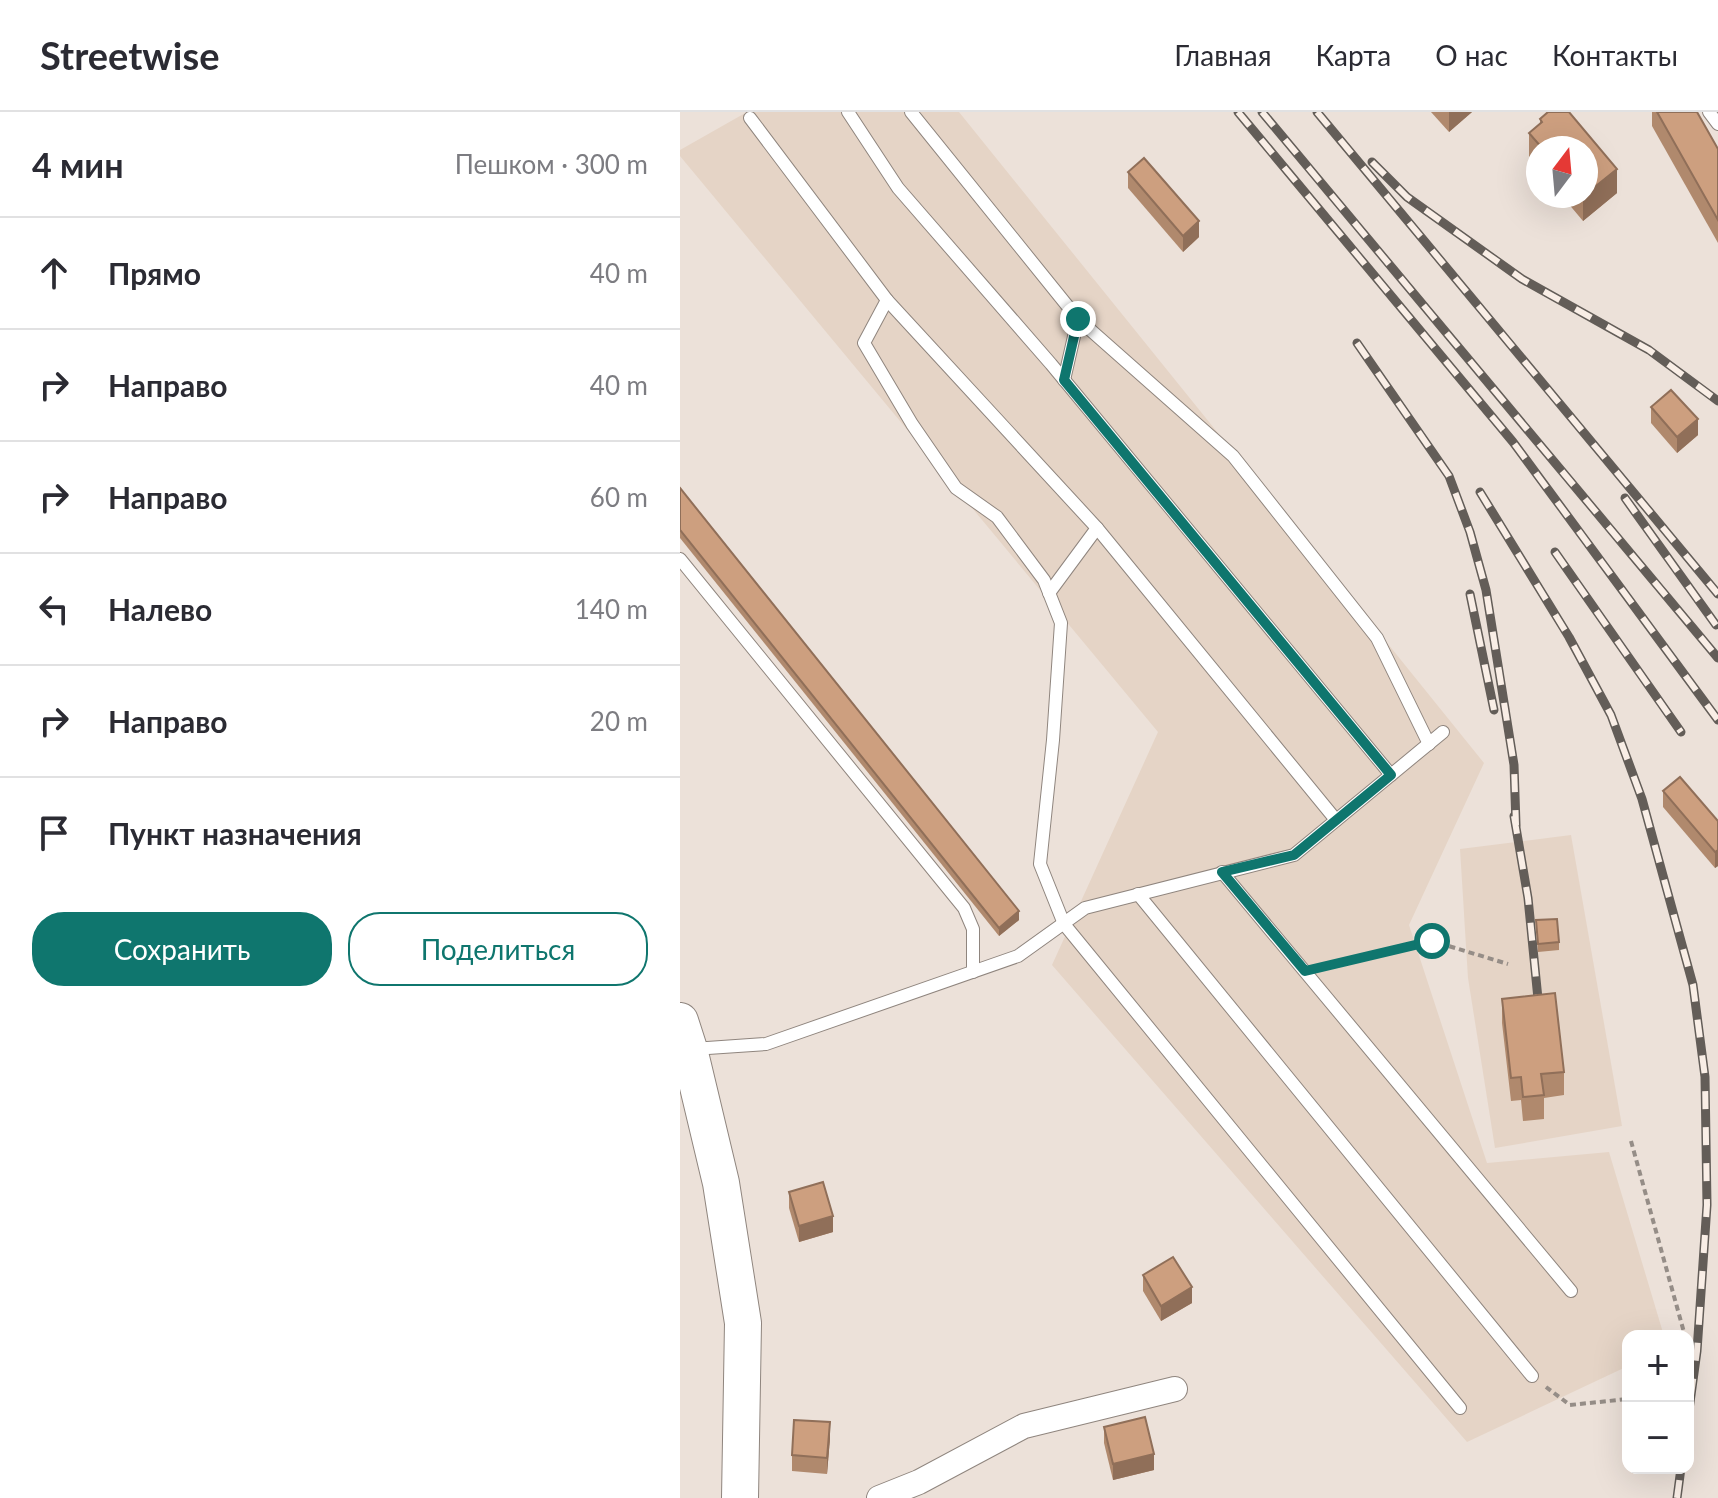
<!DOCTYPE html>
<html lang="ru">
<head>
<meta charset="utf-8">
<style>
	:root { --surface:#fff; --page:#f7f7f7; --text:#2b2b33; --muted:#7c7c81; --line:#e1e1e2; --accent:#0f766e }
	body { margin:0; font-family:Lato,sans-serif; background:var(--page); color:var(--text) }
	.controls { position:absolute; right:24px; bottom:24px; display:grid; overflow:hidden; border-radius:16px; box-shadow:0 8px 32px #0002 }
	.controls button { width:72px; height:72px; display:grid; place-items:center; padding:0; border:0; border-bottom:2px solid var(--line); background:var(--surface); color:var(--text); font:40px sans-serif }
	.compass { position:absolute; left:846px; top:24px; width:72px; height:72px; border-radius:50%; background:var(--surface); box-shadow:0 8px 32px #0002; rotate:16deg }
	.stop { position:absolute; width:24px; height:24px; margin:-18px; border:6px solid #0f766e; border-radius:50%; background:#fff }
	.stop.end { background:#0f766e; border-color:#fff; box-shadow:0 2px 8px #0008 }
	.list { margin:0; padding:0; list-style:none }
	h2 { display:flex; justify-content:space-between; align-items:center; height:104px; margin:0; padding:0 32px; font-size:34px }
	h2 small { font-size:26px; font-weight:400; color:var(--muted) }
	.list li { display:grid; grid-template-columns:52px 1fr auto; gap:24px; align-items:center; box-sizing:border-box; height:112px; padding:0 32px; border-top:2px solid var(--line) }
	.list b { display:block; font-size:30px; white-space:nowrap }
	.list em { font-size:26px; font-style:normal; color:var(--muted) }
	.actions { display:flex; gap:16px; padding:24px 32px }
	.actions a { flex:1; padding:18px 0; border:2px solid var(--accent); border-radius:32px; text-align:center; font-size:28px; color:var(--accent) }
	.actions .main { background:var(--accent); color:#fff }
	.icon { flex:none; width:44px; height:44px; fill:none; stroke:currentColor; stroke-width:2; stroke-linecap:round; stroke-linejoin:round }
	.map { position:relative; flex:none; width:1038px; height:1386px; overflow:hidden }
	header { display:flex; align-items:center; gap:48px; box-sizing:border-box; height:112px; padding:0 40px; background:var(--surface); border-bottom:2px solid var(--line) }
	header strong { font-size:38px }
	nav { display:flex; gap:44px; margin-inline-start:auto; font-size:28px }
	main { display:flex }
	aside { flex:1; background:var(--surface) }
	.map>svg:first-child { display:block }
	.built { fill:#e5d4c6 }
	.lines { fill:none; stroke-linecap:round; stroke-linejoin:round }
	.service-casing { stroke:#8f857e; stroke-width:14 }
	.minor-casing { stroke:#8f857e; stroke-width:26 }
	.secondary-casing { stroke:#8f857e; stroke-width:38 }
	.path { stroke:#958d87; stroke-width:4; stroke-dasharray:6 4; stroke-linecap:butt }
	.service { stroke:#fff; stroke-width:12 }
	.minor { stroke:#fff; stroke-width:24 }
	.secondary { stroke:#fff; stroke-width:36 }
	.rail-casing { stroke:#635d58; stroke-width:9 }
	.rail { stroke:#f9eee6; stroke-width:6; stroke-dasharray:18; stroke-linecap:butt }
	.wall { fill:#b0896d }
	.shaded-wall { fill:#906f59 }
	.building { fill:#cd9f7f; stroke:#906f59; stroke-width:2 }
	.route { stroke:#0f766e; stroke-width:10 }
</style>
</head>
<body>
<header>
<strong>Streetwise</strong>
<nav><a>Главная</a><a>Карта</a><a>О нас</a><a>Контакты</a></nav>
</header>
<main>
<aside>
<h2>4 мин<small>Пешком · 300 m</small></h2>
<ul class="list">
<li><svg class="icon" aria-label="ahead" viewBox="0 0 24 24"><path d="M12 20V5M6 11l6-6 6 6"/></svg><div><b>Прямо</b></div><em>40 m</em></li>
<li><svg class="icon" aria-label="right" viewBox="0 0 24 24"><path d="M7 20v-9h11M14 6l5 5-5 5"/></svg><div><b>Направо</b></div><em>40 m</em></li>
<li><svg class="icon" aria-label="right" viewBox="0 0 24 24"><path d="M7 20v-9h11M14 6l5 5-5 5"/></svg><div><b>Направо</b></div><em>60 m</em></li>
<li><svg class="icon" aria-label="left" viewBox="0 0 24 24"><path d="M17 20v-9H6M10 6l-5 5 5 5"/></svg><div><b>Налево</b></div><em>140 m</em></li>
<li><svg class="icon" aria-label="right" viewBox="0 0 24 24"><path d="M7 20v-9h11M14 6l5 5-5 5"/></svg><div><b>Направо</b></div><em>20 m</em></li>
<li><svg class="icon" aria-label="arrive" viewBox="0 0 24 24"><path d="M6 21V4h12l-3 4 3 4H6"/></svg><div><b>Пункт назначения</b></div></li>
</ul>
<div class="actions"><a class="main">Сохранить</a><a>Поделиться</a></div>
</aside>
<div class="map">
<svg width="1038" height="1386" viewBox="0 0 1038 1386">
	<rect width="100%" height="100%" fill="#ece1d9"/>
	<!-- built -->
	<g class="built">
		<path d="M67,0H279L804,651L729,813L807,1051L929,1040L984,1224H948V1254L787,1330L372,853L478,620L0,44V38Z"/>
		<path d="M891,723L942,1014L815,1036L788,866L780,737Z"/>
	</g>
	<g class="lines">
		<!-- service casing -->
		<g class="service-casing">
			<g id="service">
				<path d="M168,0L218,76L371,252L711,663"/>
				<path d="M231,0L398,207L553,344L697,526L749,632"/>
				<path d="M1029,0L1038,12"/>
				<path d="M70,6L207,188L184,231L232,312L276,376L317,405L364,468L381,511L373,628L360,752L384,812L780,1296"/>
				<path d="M207,188L417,416L369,481"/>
				<path d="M384,268L398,207"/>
				<path d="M417,416L656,708"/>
				<path d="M0,447L284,796L293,817V860"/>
				<path d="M542,760L891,1179"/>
				<path d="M458,782L852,1264"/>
				<path d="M13,937L86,932L338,844L405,796L614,743L763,620"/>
			</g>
		</g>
		<!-- minor casing -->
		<g class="minor-casing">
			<path id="minor" d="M199,1386L239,1370L344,1314L495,1277"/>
		</g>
		<!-- secondary casing -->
		<g class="secondary-casing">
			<path id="secondary" d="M0,909L9,937L41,1071L63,1211L60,1386"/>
		</g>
		<!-- path -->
		<g class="path">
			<path d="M643,854L752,829L828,852"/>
			<path d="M951,1029L1005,1224"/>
			<path d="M1008,1233V1238"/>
			<path d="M866,1275L890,1293L948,1287"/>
		</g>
		<!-- service -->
		<use href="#service" class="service"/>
		<!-- minor -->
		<use href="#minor" class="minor"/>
		<!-- secondary -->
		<use href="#secondary" class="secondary"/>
		<!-- rail casing -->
		<g class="rail-casing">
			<g id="rail">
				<path d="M558,0L833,330L1038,608"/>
				<path d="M582,0L1038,546"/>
				<path d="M637,0L1038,482"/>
				<path d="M692,50L727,85L842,167L969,238L1038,289"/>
				<path d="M677,231L769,364L790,420L806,478L834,653L836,713"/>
				<path d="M800,380L889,525L931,603L962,687L1013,873L1025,965L1027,1093L1017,1239L1008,1305"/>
				<path d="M945,386L1036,513"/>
				<path d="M875,440L1001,620"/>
				<path d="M790,482L814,598"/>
				<path d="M834,704L848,786L860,907"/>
				<path d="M997,1386L1001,1356"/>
			</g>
		</g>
		<!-- rail -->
		<use href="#rail" class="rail"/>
	</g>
	<!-- wall -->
	<g class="wall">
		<path d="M751,0H792L769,20Z"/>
		<path d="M868,0H889L937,57V81L903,109L882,84H906V36H858V55L849,44V21L860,12V7Z"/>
		<path d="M972,0H1017L1038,37V131L972,14Z"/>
		<path d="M448,60L519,125L503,140L448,76Z"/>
		<path d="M971,295L1018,323L997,341L971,311Z"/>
		<path d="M0,376L339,808L319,824L0,426Z"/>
		<path d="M983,679L1038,709V754L1035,756L983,695Z"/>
		<path d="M856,808L879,830V838L858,840Z"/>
		<path d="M822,887L884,960V983L864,986V1007L843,1009L841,988L831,989L822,911Z"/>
		<path d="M109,1080L153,1120L119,1130L109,1096Z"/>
		<path d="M463,1163L512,1191L481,1209L463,1179Z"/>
		<path d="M424,1315L474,1358L433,1368L424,1331Z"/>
		<path d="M150,1326L147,1362L112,1359V1343Z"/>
	</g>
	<!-- shaded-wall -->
	<g class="shaded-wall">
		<path d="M769,0H792L769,20Z"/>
		<path d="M937,57V81L903,109V85L906,84V82Z"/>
		<path d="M519,109V125L503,140V124Z"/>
		<path d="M1018,307V323L997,341V325Z"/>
		<path d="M1038,738V754L1035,756V740Z"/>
		<path d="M339,799V808L319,824V816Z"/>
		<path d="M153,1104V1120L119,1130V1114Z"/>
		<path d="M512,1175V1191L481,1209V1194Z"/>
		<path d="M150,1310V1326L147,1362V1346Z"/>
		<path d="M474,1342V1358L433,1368V1352Z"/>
	</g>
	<!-- building -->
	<g class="building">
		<path d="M868,0H889L937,57L906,82V36H862L849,21L862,10L860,7Z"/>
		<path d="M977,0H1017L1038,37V108Z"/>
		<path d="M464,46L519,109L503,124L448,60Z"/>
		<path d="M991,278L1018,307L997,325L971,295Z"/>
		<path d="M0,376L339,799L319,816L0,418Z"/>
		<path d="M1000,665L1038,709V738L1035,740L983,679Z"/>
		<path d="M877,807L879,830L858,832L856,808Z"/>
		<path d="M875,881L884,960L861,962L864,983L843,985L841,965L831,966L822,887Z"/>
		<path d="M143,1070L153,1104L119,1114L109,1080Z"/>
		<path d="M493,1145L512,1175L481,1194L463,1163Z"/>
		<path d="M465,1305L474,1342L433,1352L424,1315Z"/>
		<path d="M114,1308L150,1310L147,1346L112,1343Z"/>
	</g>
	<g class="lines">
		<!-- route -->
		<path class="route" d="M398,207L384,268L711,663L614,743L542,760L625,859L752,829"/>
	</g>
</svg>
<div class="controls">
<button>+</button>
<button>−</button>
</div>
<svg class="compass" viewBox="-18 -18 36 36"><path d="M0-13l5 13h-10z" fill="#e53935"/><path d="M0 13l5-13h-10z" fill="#7c7c81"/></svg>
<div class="stop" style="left:752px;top:829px"></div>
<div class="stop end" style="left:398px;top:207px"></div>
</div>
</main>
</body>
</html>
